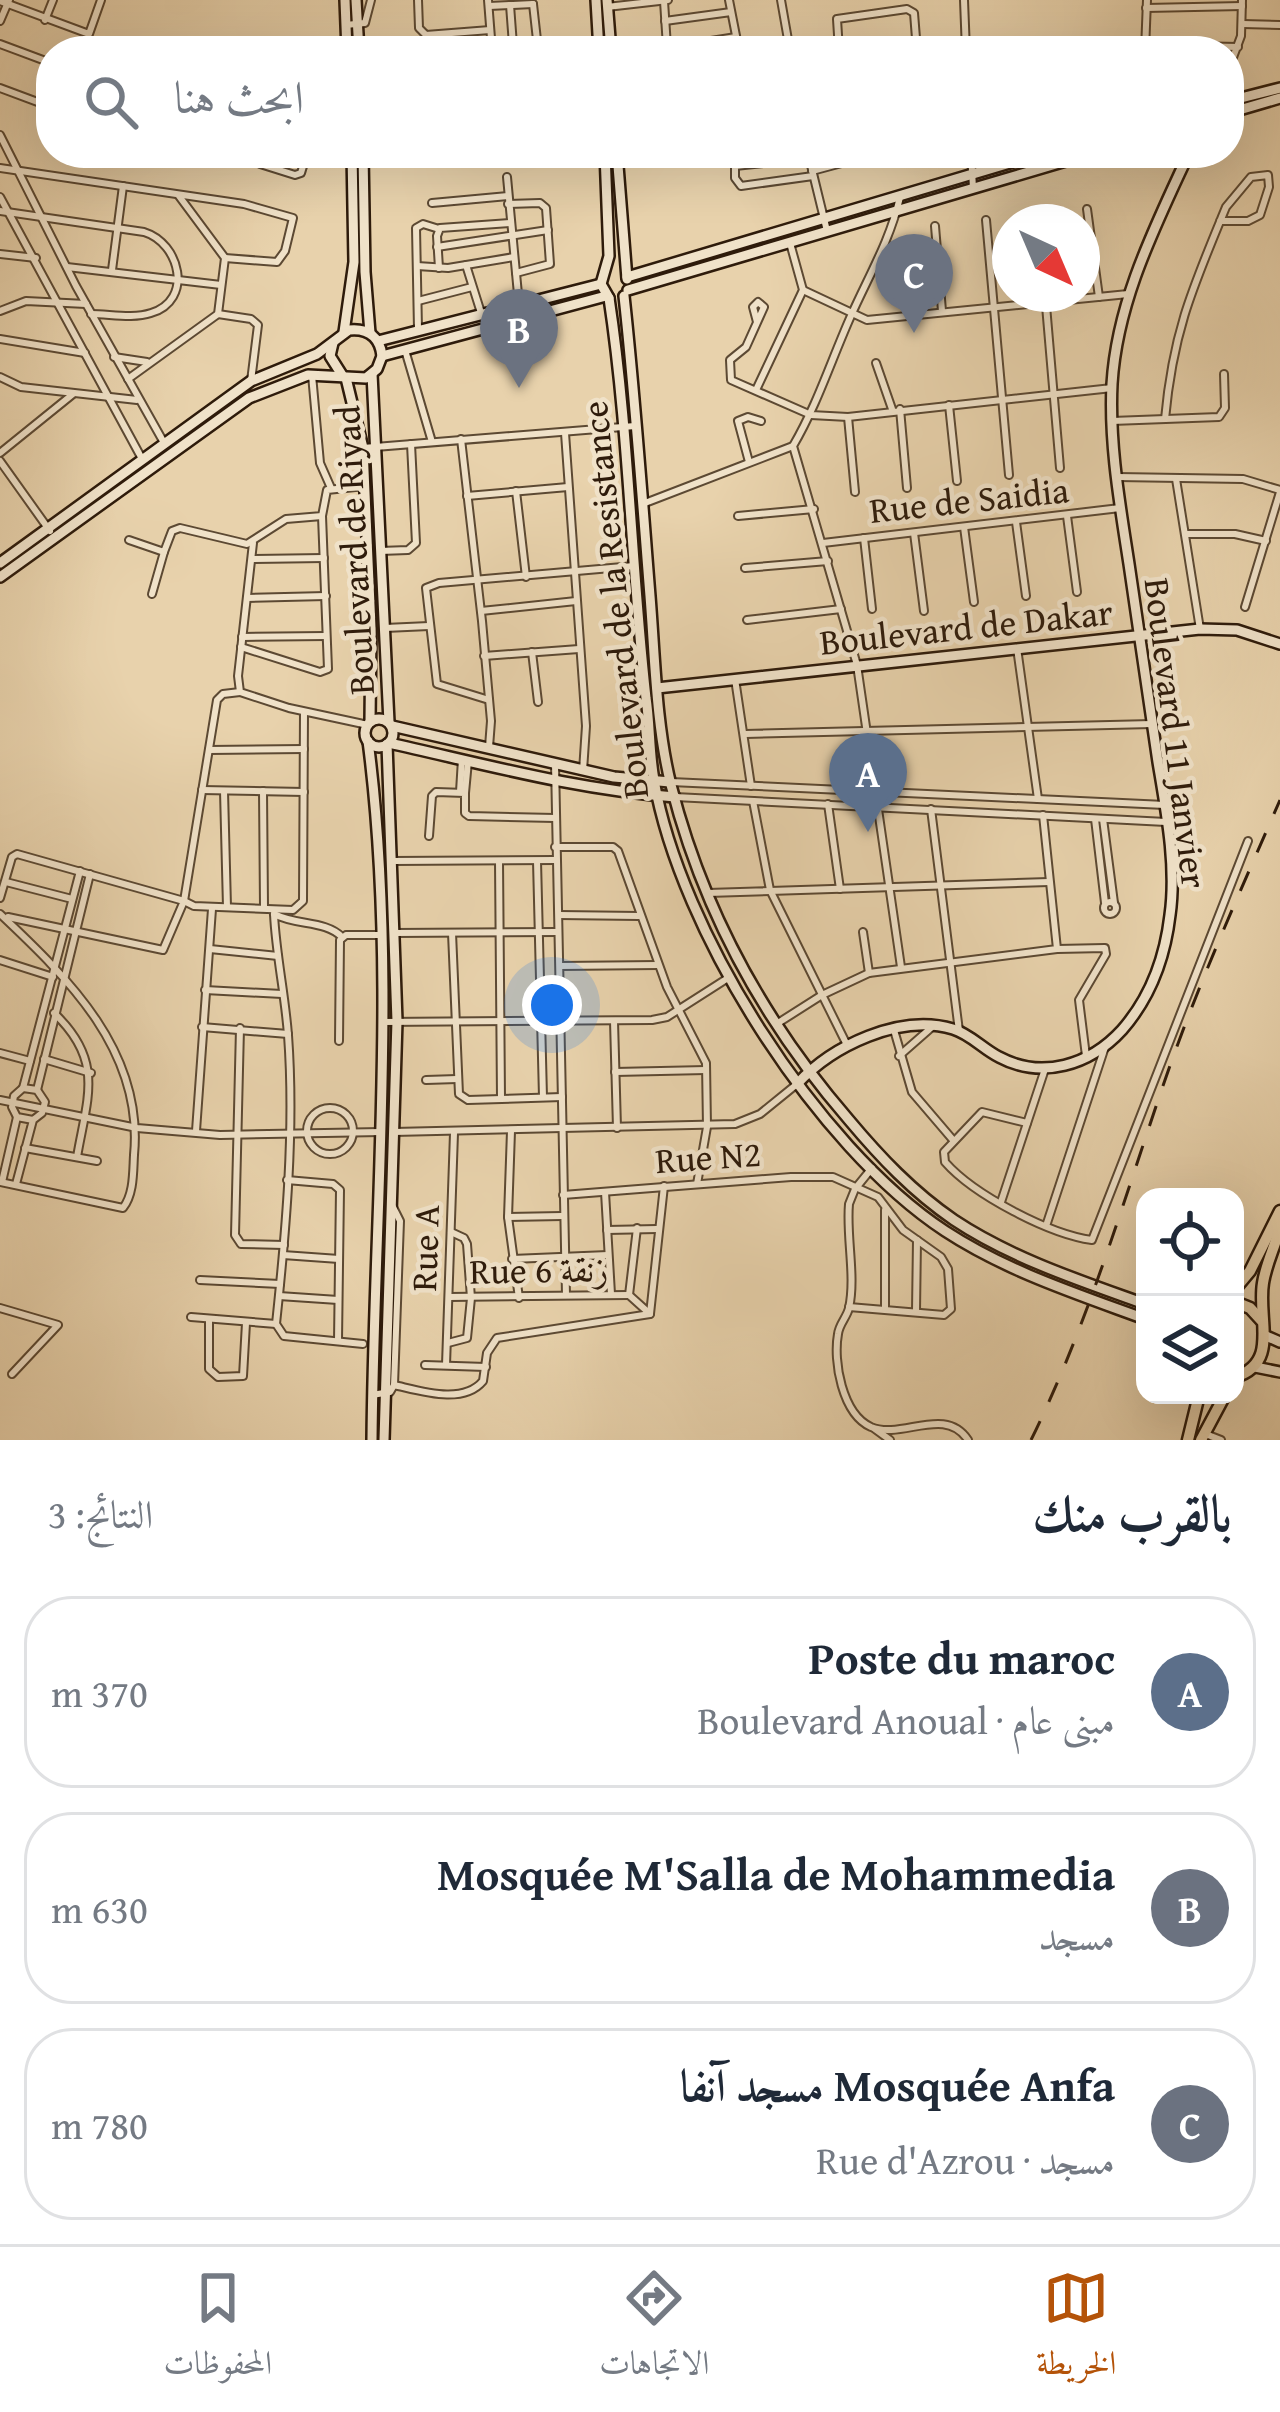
<!DOCTYPE html>
<html lang="ar">
<head>
<meta charset="utf-8">
<style>
	:root { --surface:#fff; --page:#f2f2f3; --text:#1f2937; --muted:#747a83; --line:#e0e1e3; --accent:#b45309 }
	body { margin:0; font-family:"Gentium Book Plus",Amiri,serif; background:var(--page); color:var(--text); direction:rtl }
	.controls { position:absolute; right:36px; bottom:36px; display:grid; overflow:hidden; border-radius:24px; box-shadow:0 12px 48px #0002 }
	.controls button { width:108px; height:108px; display:grid; place-items:center; padding:0; border:0; border-bottom:3px solid var(--line); background:var(--surface); color:var(--text); font:60px sans-serif }
	.compass { position:absolute; left:992px; top:204px; width:108px; height:108px; border-radius:50%; background:var(--surface); box-shadow:0 12px 48px #0002; rotate:136deg }
	.you { position:absolute; left:552px; top:1005px; width:42px; height:42px; margin:-30px; border:9px solid #fff; border-radius:50%; background:#1a73e8; box-shadow:0 0 0 18px #1a73e833 }
	.badge { display:grid; place-items:center; width:78px; height:78px; border-radius:50%; background:var(--accent); color:#fff; font-size:39px; font-weight:700 }
	.pin { position:absolute; translate:-50% -99px; filter:drop-shadow(0 3px 6px #0008) }
	.pin::after { content:''; position:absolute; top:63px; width:42px; height:36px; background:inherit; clip-path:polygon(0 0,100% 0,50% 100%) }
	.list { margin:0; padding:0; list-style:none }
	h2 { display:flex; justify-content:space-between; align-items:center; height:156px; margin:0; padding:0 48px; font-size:51px }
	h2 small { font-size:39px; font-weight:400; color:var(--muted) }
	.list li { display:grid; grid-template-columns:78px 1fr auto; gap:36px; align-items:center; box-sizing:border-box; height:192px; margin:0 24px 24px; padding:0 24px; border:3px solid var(--line); border-radius:48px }
	.list b { display:block; font-size:45px; white-space:nowrap }
	.list p { margin:0; font-size:39px; white-space:nowrap; color:var(--muted) }
	.list em { font-size:39px; font-style:normal; color:var(--muted) }
	.icon { flex:none; width:66px; height:66px; fill:none; stroke:currentColor; stroke-width:2; stroke-linecap:round; stroke-linejoin:round }
	.map { position:relative; flex:none; width:1280px; height:1440px; overflow:hidden; direction:ltr }
	.search { position:absolute; background:var(--surface); box-shadow:0 12px 48px #0002; left:36px; right:36px; top:36px; height:132px; display:flex; align-items:center; gap:30px; box-sizing:border-box; padding:0 42px; border-radius:48px; color:var(--muted); font-size:45px }
	.sheet { height:804px; background:var(--surface) }
	nav { display:flex; justify-content:space-around; align-items:center; box-sizing:border-box; height:168px; border-top:3px solid var(--line); background:var(--surface); font-size:33px; color:var(--muted) }
	nav a { display:grid; justify-items:center; gap:6px }
	nav .on { color:var(--accent) }
	.map>svg:first-child { display:block }
	.lines { fill:none; stroke-linecap:round; stroke-linejoin:round }
	.street-casing { stroke:#5c4933; stroke-width:10 }
	.secondary-casing { stroke:#2e1b0b; stroke-width:14 }
	.primary-casing { stroke:#2e1b0b; stroke-width:15 }
	.street { stroke:#f0e2c9; stroke-width:6 }
	.secondary { stroke:#f0e2c9; stroke-width:9 }
	.primary { stroke:#e8d2ac; stroke-width:10 }
	.rail { stroke:#2e1b0b; stroke-width:3; stroke-dasharray:21 21; stroke-linecap:butt }
	.labels { text-anchor:middle; dominant-baseline:central; stroke-width:9; stroke-linejoin:round; paint-order:stroke }
	.street-label { font-size:36px; fill:#2e1b0b; stroke:#f0e2c9 }
</style>
</head>
<body>
<div class="map">
<svg width="1280" height="1440" viewBox="0 0 1280 1440">
	<rect width="100%" height="100%" fill="#e8d2ac"/>
	<filter id="stains"><feTurbulence type="fractalNoise" baseFrequency=".00167" numOctaves="4"/><feColorMatrix values="0 0 0 0 .2 0 0 0 0 .09 0 0 0 0 .02 0 0 0 .5 -.17"/></filter>
	<radialGradient id="worn" r=".72"><stop offset=".6" stop-color="#630" stop-opacity="0"/><stop offset="1" stop-color="#630" stop-opacity=".3"/></radialGradient>
	<g class="lines">
		<!-- street casing -->
		<g class="street-casing">
			<g id="street">
				<path d="M418,0L419,28L426,35L490,30"/>
				<path d="M488,0L492,51"/>
				<path d="M729,0L739,51"/>
				<path d="M781,0L790,51"/>
				<path d="M964,0L966,51"/>
				<path d="M0,1L89,34L101,0"/>
				<path d="M664,1L667,47"/>
				<path d="M533,4L537,40"/>
				<path d="M510,5L513,45"/>
				<path d="M489,6L533,4"/>
				<path d="M607,7L668,0"/>
				<path d="M1146,8L1242,6"/>
				<path d="M45,20L53,0"/>
				<path d="M0,21L9,0"/>
				<path d="M665,21L731,12"/>
				<path d="M1243,24L1280,25"/>
				<path d="M346,25L365,23L371,0"/>
				<path d="M0,44L51,63"/>
				<path d="M1145,45L1238,47"/>
				<path d="M667,48L736,37"/>
				<path d="M839,51L837,19L907,9L914,13L917,51"/>
				<path d="M923,51L965,45"/>
				<path d="M1120,51L1145,50"/>
				<path d="M1145,51L1147,0"/>
				<path d="M1229,68L1241,36L1242,0"/>
				<path d="M0,88L51,107"/>
				<path d="M0,135L76,286L163,441"/>
				<path d="M247,153L260,164L295,175L301,173L304,163"/>
				<path d="M735,153V178L741,186L813,176"/>
				<path d="M808,153L827,231"/>
				<path d="M971,153L973,188"/>
				<path d="M735,166L809,158"/>
				<path d="M0,168L244,204L293,218L285,251L277,262L225,258"/>
				<path d="M812,171L879,153"/>
				<path d="M507,177L519,305"/>
				<path d="M0,197L141,457"/>
				<path d="M900,197C890,241 868,277 850,318C831,361 817,405 793,446L857,665L901,967"/>
				<path d="M432,203L508,196"/>
				<path d="M508,204L540,203L546,208L550,264L516,273"/>
				<path d="M1087,209L1099,297"/>
				<path d="M0,211L144,232C180,243 194,300 151,313C133,319 110,314 91,314"/>
				<path d="M1037,215L1038,222"/>
				<path d="M986,220L1009,475"/>
				<path d="M935,226L942,311"/>
				<path d="M437,247L548,230"/>
				<path d="M0,254L36,258"/>
				<path d="M466,265L482,316"/>
				<path d="M417,266L448,268L514,257"/>
				<path d="M67,267L221,285"/>
				<path d="M439,268L437,236L440,228L510,223"/>
				<path d="M112,270L123,186"/>
				<path d="M803,290L867,320L1128,294"/>
				<path d="M1045,294L1060,468"/>
				<path d="M418,301L472,287"/>
				<path d="M0,311L26,301L86,304"/>
				<path d="M218,314L251,319L258,325L251,381"/>
				<path d="M757,322L753,307L758,302L764,307L746,347L730,360L731,380L811,415L848,417L1112,388"/>
				<path d="M418,329L416,228L423,224L439,229"/>
				<path d="M0,339L85,353"/>
				<path d="M405,350L432,442"/>
				<path d="M114,357L147,362"/>
				<path d="M876,363L892,409"/>
				<path d="M312,375L320,463L331,488"/>
				<path d="M0,377L21,387L137,400"/>
				<path d="M128,379L218,314L225,258L179,196"/>
				<path d="M756,390L803,290L790,243"/>
				<path d="M949,405L957,481"/>
				<path d="M900,409L907,488"/>
				<path d="M848,417L855,492"/>
				<path d="M1165,419C1173,331 1193,287 1226,207L1251,177L1268,175L1269,187L1260,215L1248,221H1220"/>
				<path d="M1112,421L1219,417L1225,408L1224,374"/>
				<path d="M565,433L586,726L583,771"/>
				<path d="M461,439L482,621L491,721L489,747"/>
				<path d="M363,448L635,426"/>
				<path d="M0,453L73,394"/>
				<path d="M0,461L50,531"/>
				<path d="M749,462L738,421L748,417L761,421"/>
				<path d="M1118,477L1243,479L1280,490"/>
				<path d="M1176,479L1200,629"/>
				<path d="M516,491L526,577"/>
				<path d="M467,496L568,487"/>
				<path d="M645,503L793,446"/>
				<path d="M738,516L814,509"/>
				<path d="M1067,516L1077,592"/>
				<path d="M1016,522L1026,596"/>
				<path d="M964,527L974,602"/>
				<path d="M914,533L924,611"/>
				<path d="M1187,534H1235L1266,541"/>
				<path d="M864,538L872,609"/>
				<path d="M129,540L164,552L172,531L180,528L247,544L286,519L322,516L327,490L365,486"/>
				<path d="M253,543L238,676L240,692L289,708L368,725"/>
				<path d="M823,543L1120,508"/>
				<path d="M380,551L408,550L416,543L411,444"/>
				<path d="M253,559L324,558"/>
				<path d="M745,568L828,561"/>
				<path d="M152,594L164,552"/>
				<path d="M247,598L326,596"/>
				<path d="M1245,607L1280,492"/>
				<path d="M481,611L576,601"/>
				<path d="M747,620L841,609"/>
				<path d="M385,628L429,626"/>
				<path d="M242,637L326,636"/>
				<path d="M241,647L320,672L328,669L322,516"/>
				<path d="M1017,648L1038,799"/>
				<path d="M532,652L538,702"/>
				<path d="M484,656L579,649"/>
				<path d="M735,679L751,786"/>
				<path d="M240,692L223,694L217,700L184,901L194,906L293,910L303,901L304,712"/>
				<path d="M489,700L437,684L426,588L439,583L634,566"/>
				<path d="M746,734L1152,724"/>
				<path d="M209,750L304,749"/>
				<path d="M555,764L566,1295"/>
				<path d="M671,782L1165,805"/>
				<path d="M202,790L304,792"/>
				<path d="M224,791L227,907"/>
				<path d="M263,791L264,907"/>
				<path d="M460,792L462,759"/>
				<path d="M465,793L468,761"/>
				<path d="M675,797L1166,822"/>
				<path d="M753,801L770,890L847,1045"/>
				<path d="M828,804L840,889"/>
				<path d="M931,809L959,1031"/>
				<path d="M1095,819L1105,903"/>
				<path d="M1103,819L1114,903"/>
				<path d="M429,836L432,796L436,792L465,793V813L469,816L555,818"/>
				<path d="M555,847H613L618,851L667,987L706,1063L707,1127L697,1184"/>
				<path d="M392,861L556,860"/>
				<path d="M499,861L501,1098"/>
				<path d="M537,861L543,1097"/>
				<path d="M6,882L72,899"/>
				<path d="M708,893L1049,882"/>
				<path d="M0,898L12,857L17,854L184,901L163,950L8,917"/>
				<circle cx="1110" cy="908" r="6"/>
				<path d="M0,914C69,979 144,1052 134,1155C133,1172 134,1194 123,1208L0,1182"/>
				<path d="M274,914C276,955 285,994 288,1035C295,1130 286,1230 276,1324L284,1336L363,1344"/>
				<path d="M274,914C297,926 325,920 342,937"/>
				<path d="M559,915L639,916"/>
				<path d="M863,932L869,973"/>
				<path d="M394,933L558,932"/>
				<path d="M452,933L459,1094L468,1100L562,1097"/>
				<path d="M210,949L278,956"/>
				<path d="M1057,949L1105,948L1106,954L1079,1000L1086,1056"/>
				<path d="M0,960L53,977"/>
				<path d="M560,966L658,965"/>
				<path d="M205,990L282,994"/>
				<path d="M54,1013C105,1061 87,1098 77,1157"/>
				<path d="M614,1021L617,1128"/>
				<path d="M383,1022L652,1020L667,1017L728,978"/>
				<path d="M778,1023L822,995L869,973L1057,949L1043,815"/>
				<path d="M202,1027L288,1034"/>
				<path d="M240,1028L235,1235L241,1244L284,1245"/>
				<path d="M894,1030L912,1092L953,1140"/>
				<path d="M339,1041L340,940L346,935H381"/>
				<path d="M0,1053L30,1061"/>
				<path d="M899,1056L932,1027"/>
				<path d="M44,1059L91,1073"/>
				<path d="M615,1072L706,1070"/>
				<path d="M426,1080L457,1079"/>
				<path d="M23,1088L80,871"/>
				<path d="M37,1090L90,874"/>
				<path d="M0,1100L137,1128L220,1135L381,1132"/>
				<circle cx="330" cy="1131" r="23"/>
				<path d="M1027,1123L982,1112L944,1152L945,1162C974,1195 1049,1234 1092,1240L1248,841"/>
				<path d="M196,1131L212,909"/>
				<path d="M511,1131L508,1217L519,1298"/>
				<path d="M394,1132L735,1124L760,1114L797,1084"/>
				<path d="M25,1148L97,1161"/>
				<path d="M872,1168L855,1189L849,1204C846,1237 856,1276 849,1308C847,1317 839,1324 838,1334C833,1361 842,1414 871,1427C902,1440 945,1405 968,1440"/>
				<path d="M287,1180L333,1184L340,1190L338,1341"/>
				<path d="M2,1182L17,1117"/>
				<path d="M16,1184L33,1120L42,1113L45,1102L37,1090L23,1088L14,1096L12,1107L17,1117L33,1120"/>
				<path d="M605,1192L611,1294"/>
				<path d="M563,1195L791,1177H833L878,1197L903,1230L941,1257L948,1269L951,1309L944,1315L849,1307"/>
				<path d="M1001,1202L1045,1069"/>
				<path d="M885,1210V1309"/>
				<path d="M508,1217L562,1216"/>
				<path d="M1046,1226L1105,1047"/>
				<path d="M607,1230L657,1229"/>
				<path d="M283,1255L339,1259"/>
				<path d="M512,1259L608,1255"/>
				<path d="M200,1280L280,1284"/>
				<path d="M629,1295L637,1228"/>
				<path d="M629,1295L649,1313"/>
				<path d="M279,1296L338,1300"/>
				<path d="M449,1297L629,1295"/>
				<path d="M0,1308L58,1325L12,1374"/>
				<path d="M916,1311L917,1240"/>
				<path d="M650,1314L664,1186"/>
				<path d="M191,1317L276,1324"/>
				<path d="M209,1319V1369L218,1377L243,1376L246,1323"/>
				<path d="M448,1343L467,1338L471,1298L467,1244L464,1238L451,1232"/>
				<path d="M425,1365L486,1367"/>
				<path d="M446,1365L454,1133"/>
				<path d="M394,1385C421,1391 463,1405 483,1381L487,1353L497,1338L650,1314"/>
				<path d="M372,1395L390,1392L394,1385L400,1221L393,1207"/>
				<path d="M875,1429L890,1440"/>
				<path d="M1203,1433L1221,1440"/>
			</g>
		</g>
		<!-- secondary casing -->
		<g class="secondary-casing">
			<g id="secondary">
				<path d="M345,0L347,51"/>
				<path d="M356,0L359,51"/>
				<path d="M596,0L599,51"/>
				<path d="M607,0L611,51"/>
				<path d="M1229,101L1280,88"/>
				<path d="M1229,113L1280,98"/>
				<path d="M363,153L365,272L370,333"/>
				<path d="M605,153L609,256L601,284L609,298"/>
				<path d="M617,153L627,279"/>
				<path d="M627,277L1043,153"/>
				<path d="M628,290L1093,153"/>
				<path d="M624,296C635,396 642,496 650,596C655,658 656,725 671,785C703,911 764,1022 849,1120C880,1157 913,1192 954,1220C1011,1258 1081,1281 1145,1304"/>
				<path d="M609,298C629,430 631,565 646,698C650,725 649,753 654,780C680,931 816,1146 945,1231C1006,1271 1077,1294 1145,1319"/>
				<path d="M344,332L354,262L352,153"/>
				<path d="M378,341L601,284"/>
				<path d="M333,343L330,356L342,375"/>
				<path d="M382,356L606,296"/>
				<path d="M372,374L389,722"/>
				<path d="M346,378L363,448L371,628L370,722"/>
				<path d="M0,563L251,381L317,354L349,330C368,328 380,337 382,356L377,369L366,378L308,375L249,398L0,577"/>
				<path d="M657,688L1200,629L1237,630L1280,644"/>
				<circle cx="379" cy="733" r="14"/>
				<path d="M392,726L614,777L670,782"/>
				<path d="M368,741C398,971 374,1209 372,1440"/>
				<path d="M389,743C484,764 577,790 675,797"/>
				<path d="M797,1084C832,1046 900,1013 953,1029C970,1034 983,1049 999,1057C1042,1080 1090,1065 1122,1030C1150,998 1165,958 1170,915C1177,866 1166,810 1158,762C1148,696 1139,630 1129,564C1120,505 1109,444 1112,384C1117,301 1155,227 1189,153"/>
				<path d="M1266,1336L1280,1342"/>
				<path d="M1255,1367L1280,1372"/>
				<path d="M384,1440L397,1021L387,744"/>
			</g>
		</g>
		<!-- primary casing -->
		<g class="primary-casing">
			<g id="primary">
				<path d="M1235,1289L1250,1271L1280,1211"/>
				<path d="M1235,1302L1250,1308L1261,1320"/>
				<path d="M1235,1377C1280,1363 1257,1319 1263,1283C1266,1263 1276,1245 1280,1226"/>
				<path d="M1188,1440L1199,1395"/>
				<path d="M1201,1440L1225,1395"/>
			</g>
		</g>
		<!-- street -->
		<use href="#street" class="street"/>
		<!-- secondary -->
		<use href="#secondary" class="secondary"/>
		<!-- primary -->
		<use href="#primary" class="primary"/>
		<!-- rail -->
		<path class="rail" d="M1031,1440C1088,1324 1123,1202 1165,1080C1198,984 1240,892 1280,800"/>
	</g>
	<g class="labels">
		<!-- street labels -->
		<g class="street-label">
			<text transform="translate(969 499) rotate(-6)">Rue de Saidia</text>
			<text transform="translate(353 550) rotate(-93)">Boulevard de Riyad</text>
			<text transform="translate(614 600) rotate(-96)">Boulevard de la Resistance</text>
			<text transform="translate(966 626) rotate(-6)">Boulevard de Dakar</text>
			<text transform="translate(1177 733) rotate(83)">Boulevard 11 Janvier</text>
			<text transform="translate(708 1156) rotate(-4)">Rue N2</text>
			<text transform="translate(424 1248) rotate(-88)">Rue A</text>
			<text transform="translate(539 1269) rotate(-1)">Rue 6 زنقة</text>
		</g>
	</g>
	<rect width="100%" height="100%" filter="url(#stains)"/>
	<rect width="100%" height="100%" fill="url(#worn)"/>
</svg>
<div class="controls">
<button><svg class="icon" aria-label="locate" viewBox="0 0 24 24"><circle cx="12" cy="12" r="6"/><path d="M12 2v4M12 18v4M2 12h4M18 12h4"/></svg></button>
<button><svg class="icon" aria-label="layers" viewBox="0 0 24 24"><path d="M12 4l9 5-9 5-9-5zM3 14l9 5 9-5"/></svg></button>
</div>
<svg class="compass" viewBox="-18 -18 36 36"><path d="M0-13l5 13h-10z" fill="#e53935"/><path d="M0 13l5-13h-10z" fill="#747a83"/></svg>
<div class="you"></div>
<div class="pin badge" style="left:868px;top:832px;background:#5c6f8a">A</div>
<div class="pin badge" style="left:519px;top:388px;background:#6b7280">B</div>
<div class="pin badge" style="left:914px;top:333px;background:#6b7280">C</div>
<div class="search"><svg class="icon" aria-label="search" viewBox="0 0 24 24"><circle cx="10" cy="10" r="6"/><path d="M15 15l6 6"/></svg>ابحث هنا</div>
</div>
<section class="sheet">
<h2>بالقرب منك<small>النتائج: 3</small></h2>
<ul class="list">
<li><span class="badge" style="background:#5c6f8a">A</span><div><b>Poste du maroc</b><p>مبنى عام · Boulevard Anoual</p></div><em>370 m</em></li>
<li><span class="badge" style="background:#6b7280">B</span><div><b>Mosquée M'Salla de Mohammedia</b><p>مسجد</p></div><em>630 m</em></li>
<li><span class="badge" style="background:#6b7280">C</span><div><b>Mosquée Anfa مسجد آنفا</b><p>مسجد · Rue d'Azrou</p></div><em>780 m</em></li>
</ul>
</section>
<nav>
<a class="on"><svg class="icon" aria-label="map" viewBox="0 0 24 24"><path d="M3 6l6-2 6 2 6-2v14l-6 2-6-2-6 2zM9 4v14M15 6v14"/></svg>الخريطة</a>
<a><svg class="icon" aria-label="directions" viewBox="0 0 24 24"><path d="M12 3l9 9-9 9-9-9zM9 14v-3h6M13 9l2 2-2 2"/></svg>الاتجاهات</a>
<a><svg class="icon" aria-label="saved" viewBox="0 0 24 24"><path d="M7 4h10v16l-5-4-5 4z"/></svg>المحفوظات</a>
</nav>
</body>
</html>
